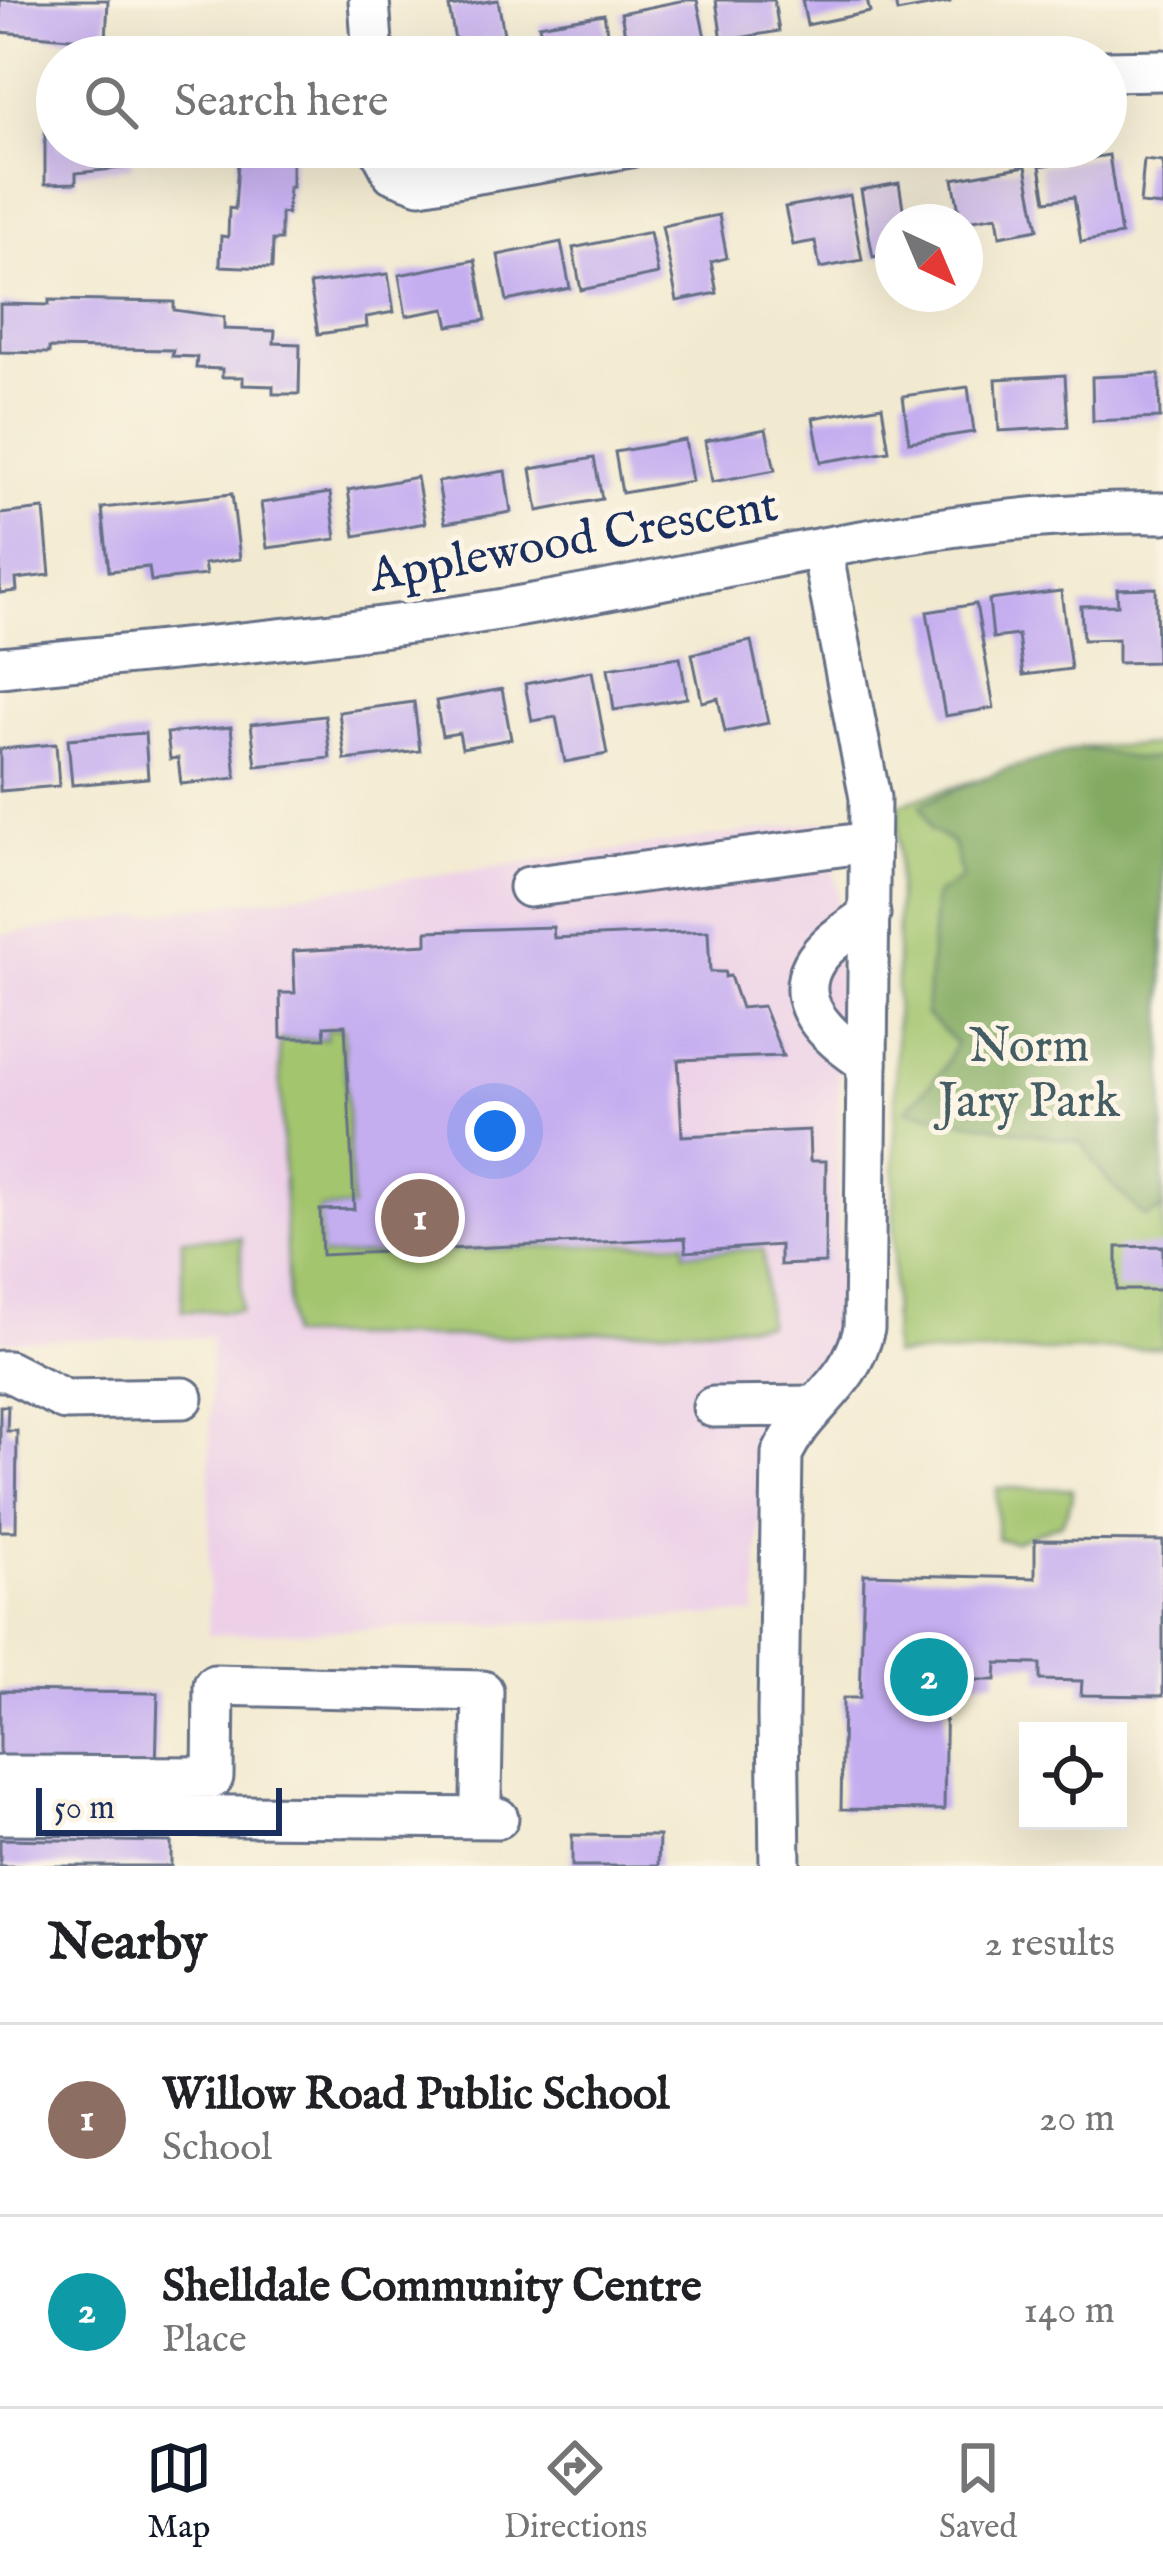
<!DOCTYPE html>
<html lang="en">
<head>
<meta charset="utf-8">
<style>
	:root { --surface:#fff; --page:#f6f6f6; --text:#202124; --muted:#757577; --line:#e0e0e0; --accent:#111827 }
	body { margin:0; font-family:"IM FELL English",serif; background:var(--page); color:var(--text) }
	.controls { position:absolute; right:36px; bottom:36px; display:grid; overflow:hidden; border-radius:0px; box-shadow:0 12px 48px #0002 }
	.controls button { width:108px; height:108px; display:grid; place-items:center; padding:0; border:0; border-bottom:3px solid var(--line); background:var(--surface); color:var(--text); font:60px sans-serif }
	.compass { position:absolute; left:875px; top:204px; width:108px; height:108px; border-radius:50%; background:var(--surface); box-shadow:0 12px 48px #0002; rotate:136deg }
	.scale { position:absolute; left:36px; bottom:30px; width:246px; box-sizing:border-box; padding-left:12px; border:6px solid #1b2f5e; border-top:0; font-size:33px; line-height:42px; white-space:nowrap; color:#1b2f5e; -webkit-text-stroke:9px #fcf5e5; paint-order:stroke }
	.you { position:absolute; left:495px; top:1131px; width:42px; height:42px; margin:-30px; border:9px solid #fff; border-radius:50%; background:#1a73e8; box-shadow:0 0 0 18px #1a73e833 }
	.badge { display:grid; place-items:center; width:78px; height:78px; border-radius:50%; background:var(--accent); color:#fff; font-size:39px; font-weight:700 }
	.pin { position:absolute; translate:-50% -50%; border:6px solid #fff; box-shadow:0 3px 12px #0006 }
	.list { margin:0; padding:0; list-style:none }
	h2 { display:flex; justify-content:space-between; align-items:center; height:156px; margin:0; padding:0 48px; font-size:51px }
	h2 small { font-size:39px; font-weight:400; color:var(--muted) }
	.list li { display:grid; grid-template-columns:78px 1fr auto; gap:36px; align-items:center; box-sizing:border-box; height:192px; padding:0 48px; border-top:3px solid var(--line) }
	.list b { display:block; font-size:45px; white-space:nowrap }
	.list p { margin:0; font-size:39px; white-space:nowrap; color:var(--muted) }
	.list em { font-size:39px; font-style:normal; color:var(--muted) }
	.icon { flex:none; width:66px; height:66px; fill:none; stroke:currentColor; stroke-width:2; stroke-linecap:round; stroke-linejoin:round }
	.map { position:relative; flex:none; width:1163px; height:1866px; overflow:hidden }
	.search { position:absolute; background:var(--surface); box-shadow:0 12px 48px #0002; left:36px; right:36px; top:36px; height:132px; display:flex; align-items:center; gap:30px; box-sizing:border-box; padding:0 42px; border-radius:66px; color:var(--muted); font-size:45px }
	.sheet { height:540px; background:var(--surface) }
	nav { display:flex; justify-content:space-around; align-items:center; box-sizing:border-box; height:168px; border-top:3px solid var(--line); background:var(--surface); font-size:33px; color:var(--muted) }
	nav a { display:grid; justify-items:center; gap:6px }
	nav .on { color:var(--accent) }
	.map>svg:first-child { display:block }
	.built { fill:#edd0e8 }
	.green { fill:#a3c56e; stroke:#5f7a66; stroke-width:3 }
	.forest { fill:#82aa61; stroke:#4e6c60; stroke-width:3 }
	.building { fill:#c5aef0 }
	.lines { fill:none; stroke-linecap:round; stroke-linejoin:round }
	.minor-casing { stroke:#667086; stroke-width:45 }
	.minor { stroke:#fff; stroke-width:39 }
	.labels { text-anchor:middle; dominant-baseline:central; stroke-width:10; stroke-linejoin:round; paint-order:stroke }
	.street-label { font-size:48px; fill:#1b2f5e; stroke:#fcf5e5 }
	.park-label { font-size:48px; fill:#445c63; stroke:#fcf5e5 }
</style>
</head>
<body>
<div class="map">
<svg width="1163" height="1866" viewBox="0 0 1163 1866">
	<rect width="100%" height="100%" fill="#fcf5e5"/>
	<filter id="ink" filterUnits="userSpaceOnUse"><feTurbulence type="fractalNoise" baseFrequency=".00833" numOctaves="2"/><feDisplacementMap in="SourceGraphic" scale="24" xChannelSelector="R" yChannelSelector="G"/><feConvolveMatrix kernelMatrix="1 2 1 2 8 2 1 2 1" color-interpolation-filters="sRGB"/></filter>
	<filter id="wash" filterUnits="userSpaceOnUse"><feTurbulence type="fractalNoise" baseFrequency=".004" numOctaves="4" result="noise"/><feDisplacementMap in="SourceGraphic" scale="48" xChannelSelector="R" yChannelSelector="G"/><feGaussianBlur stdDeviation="2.7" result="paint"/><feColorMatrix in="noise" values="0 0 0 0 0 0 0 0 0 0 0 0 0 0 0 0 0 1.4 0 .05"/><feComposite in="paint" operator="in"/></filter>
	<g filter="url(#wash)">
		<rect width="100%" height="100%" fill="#f2ead0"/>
		<!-- built -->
		<path class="built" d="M826,821L838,892L839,1304L836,1332L825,1356L806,1373L765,1380L756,1614L208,1635L211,1337L0,1341V935Z"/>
		<!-- green -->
		<g class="green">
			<path d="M1163,745V1348L892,1355L899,804L1082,747Z"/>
			<path d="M343,1028L352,1208L320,1209L322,1256L684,1242L685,1253L763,1249L767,1324L498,1337L289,1336L279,1040L326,1039V1029Z"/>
			<path d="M241,1238V1311H182V1239Z"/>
			<path d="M997,1488L1072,1489L1073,1497L1062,1523L1014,1542L997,1539Z"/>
		</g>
		<!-- forest -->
		<path class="forest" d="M1082,748L1136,759L1163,758V1209L1145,1217L1107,1180L1082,1143L906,1110L943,1070L956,1043L926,1015L935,895L962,878L953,843L931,830L921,804L1004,770Z"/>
		<g id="blocks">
			<!-- building -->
			<g class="building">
				<path d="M0,0H108L106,41L0,32Z"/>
				<path d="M498,0L508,57H458L449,7Z"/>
				<path d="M685,0H697L706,42L629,57L621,13Z"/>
				<path d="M716,0H774L779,31L722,41Z"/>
				<path d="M802,0H867L870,12L807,25Z"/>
				<path d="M895,0H950V2L897,12Z"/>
				<path d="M604,14L611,57H545L539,25Z"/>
				<path d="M45,129H57V147H188V152L131,156L132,167L76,173V183L45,184Z"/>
				<path d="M239,147H292V187H289L287,214L281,213V240H273L272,268L220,266L221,236L228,237L229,208L235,209Z"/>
				<path d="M1109,155L1121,235L1081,242L1074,197L1046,201L1040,166Z"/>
				<path d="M1144,160L1163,162V206L1140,204Z"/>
				<path d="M1026,166L1038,229L1000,236L997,216L961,222L953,179Z"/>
				<path d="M899,183L904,214L939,208L942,222H893V253L873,257L861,190Z"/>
				<path d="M850,195L862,260L820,268L815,241L793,245L785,207Z"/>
				<path d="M719,215L727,258L711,262L717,293L677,301L662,226Z"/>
				<path d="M650,232L658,274L581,290L573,248Z"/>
				<path d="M561,242L570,288L507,301L498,255Z"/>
				<path d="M475,260L486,320L449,326L445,309L406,316L399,275Z"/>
				<path d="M388,274L394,312L366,317L367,327L318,334L310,284Z"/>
				<path d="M49,300L174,302V310L224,317V329L275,331L274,343L300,344L299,394H273V386L243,385V377H222V369L196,368L197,357L172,356L173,350L49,348V353L0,352V304L49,305Z"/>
				<path d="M1159,374L1160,418L1093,421L1092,377Z"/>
				<path d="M1065,375L1068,427L999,431L996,379Z"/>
				<path d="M968,387L974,432L909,442L903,396Z"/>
				<path d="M882,406L889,451L821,462L813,418Z"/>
				<path d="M766,429L775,470L712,482L705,441Z"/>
				<path d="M685,440L692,481L622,493L615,452Z"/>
				<path d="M594,458L602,499L538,511L531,469Z"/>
				<path d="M505,471L511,512L445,523L438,482Z"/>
				<path d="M417,477L425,523L355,536L348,490Z"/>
				<path d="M330,493L336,539L267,548L261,503Z"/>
				<path d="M232,494L240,559L204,564L206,575L151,581L149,567L109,571L102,508Z"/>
				<path d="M44,509L50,575L16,579L17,591L0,593V514Z"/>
				<path d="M1156,588L1157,662L1118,663V639L1083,640L1081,606L1118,605L1117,589Z"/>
				<path d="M1061,591L1071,669L1023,675L1018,635L993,638L989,600Z"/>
				<path d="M976,604L994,708L945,716L927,612Z"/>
				<path d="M751,641L768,723L725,732L718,698L702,702L692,654Z"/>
				<path d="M680,657L687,698L614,710L608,668Z"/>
				<path d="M592,671L607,754L565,762L556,717L532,721L525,684Z"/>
				<path d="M502,689L511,739L462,748L459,733L442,736L436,701Z"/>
				<path d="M414,702L420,751L345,760L339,712Z"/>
				<path d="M325,716L330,758L256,766L251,724Z"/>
				<path d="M231,727L236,778L181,784L178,758L170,759L167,733Z"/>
				<path d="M145,733L148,778L72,785L68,739Z"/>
				<path d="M56,744L59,786L0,791V749Z"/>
				<path d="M553,927L554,938L708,931L710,972H725V977L730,976L741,1008L763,1006L783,1056L678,1060L682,1136L809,1130L810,1161H826L825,1263L780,1265V1245L686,1252L685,1238L322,1255L320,1210L354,1209L345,1025L324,1026L325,1038H281L280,993H295L293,951L427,944V931Z"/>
				<path d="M1163,1246V1290H1117V1247Z"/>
				<path d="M0,1406H8L7,1431H17L16,1531H0Z"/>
				<path d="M1035,1540L1163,1541V1696L1081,1695L1082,1681L1040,1680V1664L997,1663L996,1680H946L944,1810L841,1809L843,1698H860L864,1574L1035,1578Z"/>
				<path d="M0,1691L158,1693L156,1770L0,1768Z"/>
				<path d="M572,1835L659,1836L658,1866H572Z"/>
				<path d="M0,1839L171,1842V1866H0Z"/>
			</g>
		</g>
	</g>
	<g filter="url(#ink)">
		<use href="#blocks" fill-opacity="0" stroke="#667086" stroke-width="3"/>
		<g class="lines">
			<!-- minor casing -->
			<g class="minor-casing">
				<g id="minor">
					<path d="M369,0L373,57"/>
					<path d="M1106,71L1163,70"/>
					<path d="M379,147L393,173L420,183L630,147"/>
					<path d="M0,667C178,649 357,635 533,604C741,568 952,509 1163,513"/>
					<path d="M529,887L870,842"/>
					<path d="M867,1063C837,1042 790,1009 813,965C824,944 851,928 870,914"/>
					<path d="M0,1371H8L65,1400L183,1398"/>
					<path d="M713,1407L815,1406"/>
					<path d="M0,1776L213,1777L214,1685L483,1691L481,1798"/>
					<path d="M0,1814L498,1818"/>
					<path d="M780,1866L778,1714L782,1454C807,1403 850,1387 864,1329L870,798L822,551"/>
				</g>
			</g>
			<!-- minor -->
			<use href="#minor" class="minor"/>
		</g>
	</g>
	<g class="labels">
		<!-- street labels -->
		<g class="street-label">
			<text transform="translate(574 542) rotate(-10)">Applewood Crescent</text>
		</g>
		<!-- park labels -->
		<g class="park-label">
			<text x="1029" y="1048">Norm<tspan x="1029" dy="55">Jary Park</tspan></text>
		</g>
	</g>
</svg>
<div class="controls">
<button><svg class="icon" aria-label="locate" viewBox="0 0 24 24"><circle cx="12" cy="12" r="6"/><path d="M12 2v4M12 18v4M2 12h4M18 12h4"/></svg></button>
</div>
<svg class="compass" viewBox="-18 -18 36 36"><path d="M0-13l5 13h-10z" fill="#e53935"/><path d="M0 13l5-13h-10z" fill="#757577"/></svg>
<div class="scale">50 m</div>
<div class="you"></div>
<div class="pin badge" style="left:420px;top:1218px;background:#8d6e63">1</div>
<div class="pin badge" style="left:929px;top:1677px;background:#0f9aa8">2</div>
<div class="search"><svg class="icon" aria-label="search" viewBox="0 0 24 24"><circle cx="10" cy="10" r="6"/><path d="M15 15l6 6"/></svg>Search here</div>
</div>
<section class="sheet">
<h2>Nearby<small>2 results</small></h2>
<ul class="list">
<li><span class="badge" style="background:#8d6e63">1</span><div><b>Willow Road Public School</b><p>School</p></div><em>20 m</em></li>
<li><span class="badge" style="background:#0f9aa8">2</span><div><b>Shelldale Community Centre</b><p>Place</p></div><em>140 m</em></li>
</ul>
</section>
<nav>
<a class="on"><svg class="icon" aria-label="map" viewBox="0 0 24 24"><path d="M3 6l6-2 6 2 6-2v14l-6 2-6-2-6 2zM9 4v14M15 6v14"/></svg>Map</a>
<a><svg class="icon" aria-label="directions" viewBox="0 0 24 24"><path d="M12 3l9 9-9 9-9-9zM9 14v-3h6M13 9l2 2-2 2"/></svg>Directions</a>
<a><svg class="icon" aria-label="saved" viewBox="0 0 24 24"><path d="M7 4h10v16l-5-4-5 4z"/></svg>Saved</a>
</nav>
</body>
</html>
